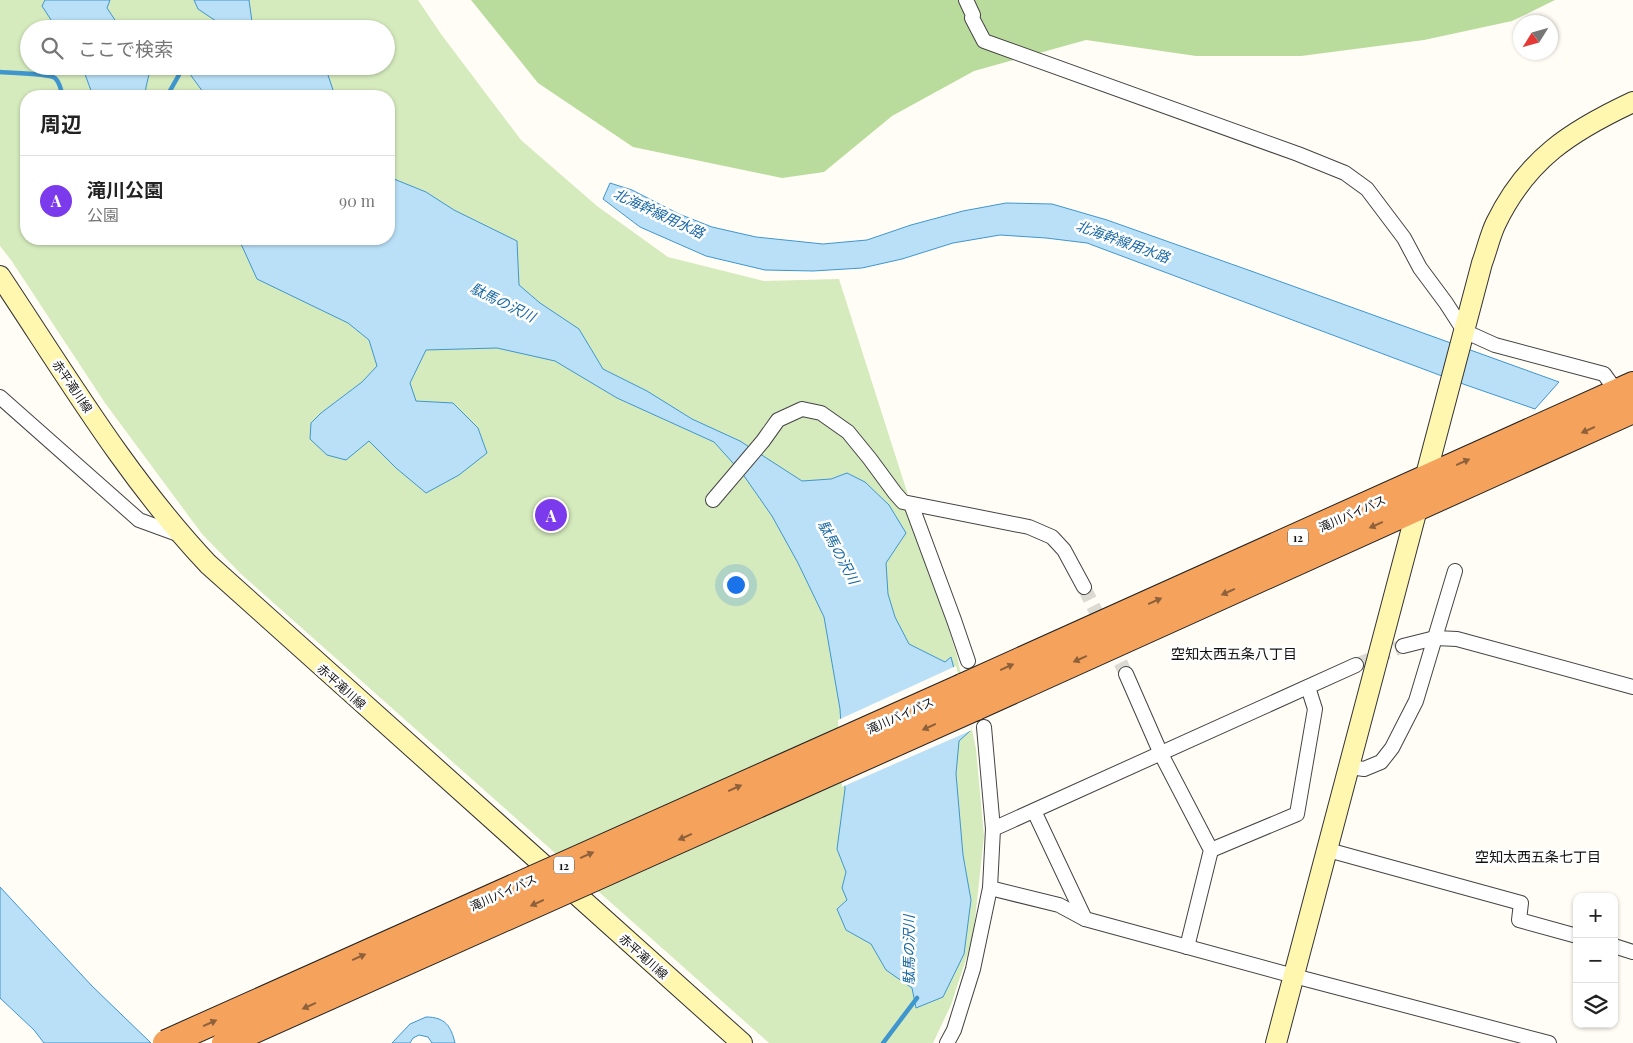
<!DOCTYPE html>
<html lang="ja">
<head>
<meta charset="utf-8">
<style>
	:root { --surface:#fff; --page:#f6f6f6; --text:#222; --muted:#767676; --line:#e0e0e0; --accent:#7c3aed }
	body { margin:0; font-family:"Playfair Display","Noto Sans JP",serif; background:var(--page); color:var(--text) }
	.controls { position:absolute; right:15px; bottom:15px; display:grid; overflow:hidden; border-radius:10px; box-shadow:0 1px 4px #0004 }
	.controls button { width:45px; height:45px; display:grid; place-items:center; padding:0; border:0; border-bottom:1px solid var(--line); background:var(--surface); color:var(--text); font:25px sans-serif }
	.compass { position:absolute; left:1513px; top:15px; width:45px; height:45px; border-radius:50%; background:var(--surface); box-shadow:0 1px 4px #0004; rotate:233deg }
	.you { position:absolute; left:735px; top:584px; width:18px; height:18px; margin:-12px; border:4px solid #fff; border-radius:50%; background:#1a73e8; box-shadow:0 0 0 8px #1a73e833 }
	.badge { display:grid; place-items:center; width:32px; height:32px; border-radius:50%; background:var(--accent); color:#fff; font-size:16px; font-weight:700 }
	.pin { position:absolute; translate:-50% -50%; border:2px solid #fff; box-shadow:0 1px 5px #0006 }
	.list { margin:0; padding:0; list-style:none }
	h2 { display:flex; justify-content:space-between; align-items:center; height:65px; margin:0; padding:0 20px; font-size:21px }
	h2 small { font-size:16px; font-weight:400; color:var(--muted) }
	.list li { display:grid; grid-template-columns:32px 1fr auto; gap:15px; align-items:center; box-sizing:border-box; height:90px; padding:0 20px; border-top:1px solid var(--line) }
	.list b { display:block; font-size:19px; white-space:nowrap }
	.list p { margin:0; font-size:16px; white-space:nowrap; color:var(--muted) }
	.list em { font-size:16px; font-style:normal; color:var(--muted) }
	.icon { flex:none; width:28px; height:28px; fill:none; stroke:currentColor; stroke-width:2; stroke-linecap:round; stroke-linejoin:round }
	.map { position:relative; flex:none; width:1633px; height:1043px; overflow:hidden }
	.search { position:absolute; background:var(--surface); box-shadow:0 1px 4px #0004; left:20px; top:20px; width:375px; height:55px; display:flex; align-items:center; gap:12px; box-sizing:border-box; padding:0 18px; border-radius:28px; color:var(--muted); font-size:19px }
	.panel { position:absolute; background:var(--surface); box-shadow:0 1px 4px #0004; left:20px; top:90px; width:375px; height:155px; border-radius:20px }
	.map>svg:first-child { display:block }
	.green { fill:#d5ebbd; fill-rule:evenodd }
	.forest { fill:#b9dc9c }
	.water { fill:#b9e0f7; stroke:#3f96cf }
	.pier { fill:#fffdf5 }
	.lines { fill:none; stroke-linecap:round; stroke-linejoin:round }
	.stream { stroke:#3f96cf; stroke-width:4.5 }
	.street-tunnel { stroke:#dbdad3; stroke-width:14; stroke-dasharray:14 7; stroke-linecap:butt }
	.street-casing { stroke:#444; stroke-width:16 }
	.secondary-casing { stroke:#333; stroke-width:22 }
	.highway-casing { stroke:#222; stroke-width:28 }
	.street { stroke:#fff; stroke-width:14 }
	.secondary { stroke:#fff6b0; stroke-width:20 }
	.highway { stroke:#f5a25d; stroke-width:26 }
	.highway-bridge-casing { stroke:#222; stroke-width:28; stroke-linecap:butt }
	.highway-bridge { stroke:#f5a25d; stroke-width:26 }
	.oneway { fill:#8e613b }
	.labels { text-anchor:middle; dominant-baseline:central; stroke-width:5; stroke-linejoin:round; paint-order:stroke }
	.shield { fill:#fff; stroke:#585858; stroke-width:1 }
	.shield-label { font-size:11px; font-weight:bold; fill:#111 }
	.street-label { font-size:12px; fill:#111; stroke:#fff }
	.water-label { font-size:14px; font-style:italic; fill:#1768a6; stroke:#fff }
	.neighbourhood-label { font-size:14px; fill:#111; stroke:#fff }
</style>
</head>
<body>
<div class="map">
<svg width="1633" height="1043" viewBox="0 0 1633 1043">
	<rect width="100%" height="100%" fill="#fffdf5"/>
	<!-- green -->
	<path class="green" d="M0,0H418L441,34L521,140L597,206L668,257L764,281L839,279L908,495L957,656L976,749L984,836L973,938L951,1005L933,1043H769L241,574L202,534L105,403L11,260L0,246ZM29,29H386V66H29ZM26,96H389V239H26Z"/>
	<!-- forest -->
	<path class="forest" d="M471,0H1555L1512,21L1424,40L1301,56H1196L1086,40L974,71L892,116L824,172L782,178L633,147L538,83Z"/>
	<!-- water -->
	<g class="water">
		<path d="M45,0H110L107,8L121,29H57L42,6Z"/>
		<path d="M194,0H249L252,22L259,29H228L198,9Z"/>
		<path d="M82,66H151L146,87L145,96H93Z"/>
		<path d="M184,66H320L326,69L335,96H206Z"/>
		<path d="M389,177L426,192L454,210L517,241L519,285L540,303L579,329L603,369L647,391L692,419L740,441L802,481L831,479L847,473L865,482L889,505L906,533L886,563L888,594L895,617L909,644L945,662L951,657L970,731L959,741L956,774L963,855L971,900L964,954L943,997L916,1008L912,988L886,970L871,944L846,930L837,909L847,900L842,888L846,872L837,849L845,789L840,709L824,617L798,563L772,516L742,473L714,442L617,398L555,361L497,348L426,350L410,383L416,401L453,403L478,428L487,453L459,475L426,493L396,468L369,441L346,460L327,455L310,439L311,423L321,413L362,382L377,366L369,340L348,323L257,279L242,246L235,239H389Z"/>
		<path d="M610,183L632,190L679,214L712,227L756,237L823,244L867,240L911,225L963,211L1006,203L1052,204L1107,220L1251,271L1559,382L1535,409L1466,385L1087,243L1046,238L1000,235L953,243L902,259L862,268L813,271L765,270L706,256L640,227L603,199Z"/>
		<path d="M0,887L92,986L151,1043H44L34,1030L0,998Z"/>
		<path d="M426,1017C445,1017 451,1026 455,1043H432L428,1037L419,1035L413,1038L410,1043H392L410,1024Z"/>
	</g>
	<!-- pier -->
	<path class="pier" d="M956,666L972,730L842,787L838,720Z"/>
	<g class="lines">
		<!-- stream -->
		<g class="stream">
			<path d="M0,72C10,73 48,73 55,78C60,82 61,91 63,96"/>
			<path d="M167,96L184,66"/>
			<path d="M883,1043L917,998"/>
		</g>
		<!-- street-tunnel -->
		<g class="street-tunnel">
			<path d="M1084,587L1126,674"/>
			<path d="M1356,665L1403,646"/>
		</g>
		<!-- street casing -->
		<g class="street-casing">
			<g id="street">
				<path d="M966,0L973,15L972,18L984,41L1298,154L1345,173L1367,189L1404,238L1420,268L1446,303L1464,331L1495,345L1604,374L1617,392"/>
				<path d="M0,397L139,520L180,535"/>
				<path d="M713,500L763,441L778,420L802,409L821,413L848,432L870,459L895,493L903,502L1029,527L1052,537L1064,550L1084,587"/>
				<path d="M911,504L954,620L968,661"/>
				<path d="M1403,646L1435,638L1457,639L1633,687"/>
				<path d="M1126,674L1161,754L1211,850L1187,947"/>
				<path d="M1350,767L1364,769L1381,762L1392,748L1416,701L1455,571"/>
				<path d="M1034,811L1085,919L1294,976L1549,1043"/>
				<path d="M993,829L1356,665"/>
				<path d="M1211,850L1297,814L1315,709L1308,687"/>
				<path d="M1328,850L1521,903L1519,920L1577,936"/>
				<path d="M990,888L1059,905L1085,919"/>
				<path d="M1614,946L1633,952"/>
				<path d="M947,1043L954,1030L973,969L990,888L993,829L984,727"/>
			</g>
		</g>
		<!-- secondary casing -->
		<g class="secondary-casing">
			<g id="secondary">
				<path d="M0,276C66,375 127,478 208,564L742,1043"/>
				<path d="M1276,1043L1482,263C1487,250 1490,235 1496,223C1527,159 1571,131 1633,102"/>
			</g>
		</g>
		<!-- highway casing -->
		<g class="highway-casing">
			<g id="highway">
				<path d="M962,687L1633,385"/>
				<path d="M974,708L1633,410"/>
			</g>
		</g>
		<!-- street -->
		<use href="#street" class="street"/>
		<!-- secondary -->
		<use href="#secondary" class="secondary"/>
		<!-- highway -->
		<use href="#highway" class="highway"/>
		<!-- highway-bridge casing -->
		<g class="highway-bridge-casing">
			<g id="highway-bridge">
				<path d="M166,1043L962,687"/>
				<path d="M225,1043L974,708"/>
			</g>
		</g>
		<!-- highway-bridge -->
		<use href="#highway-bridge" class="highway-bridge"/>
	</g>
	<!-- one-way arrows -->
	<defs><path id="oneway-solid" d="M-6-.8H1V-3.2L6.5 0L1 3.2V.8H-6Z" transform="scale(1.25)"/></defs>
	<g class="oneway">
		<use href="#oneway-solid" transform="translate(1588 430) rotate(156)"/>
		<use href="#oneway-solid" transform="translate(1463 462) rotate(-24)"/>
		<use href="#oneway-solid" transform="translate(1376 525) rotate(156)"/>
		<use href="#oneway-solid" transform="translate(1228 592) rotate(156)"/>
		<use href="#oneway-solid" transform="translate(1155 601) rotate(-24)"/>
		<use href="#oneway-solid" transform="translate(1080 659) rotate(156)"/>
		<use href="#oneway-solid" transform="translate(1007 667) rotate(-24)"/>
		<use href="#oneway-solid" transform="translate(929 727) rotate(156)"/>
		<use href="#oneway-solid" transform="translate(735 788) rotate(-24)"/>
		<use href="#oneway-solid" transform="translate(685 837) rotate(156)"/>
		<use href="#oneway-solid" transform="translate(587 855) rotate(-24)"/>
		<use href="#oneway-solid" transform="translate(537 903) rotate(156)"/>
		<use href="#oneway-solid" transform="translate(359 957) rotate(-24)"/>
		<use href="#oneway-solid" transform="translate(309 1006) rotate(156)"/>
		<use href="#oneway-solid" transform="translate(210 1023) rotate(-24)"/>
	</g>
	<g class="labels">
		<!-- shield labels -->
		<g class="shield">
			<rect x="1288" y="528.5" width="20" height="17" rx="4"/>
			<rect x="554" y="856.5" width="20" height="17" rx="4"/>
		</g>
		<g class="shield-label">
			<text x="1298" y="537">12</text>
			<text x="564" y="865">12</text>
		</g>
		<!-- street labels -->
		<g class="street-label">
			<text transform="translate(73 386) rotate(56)">赤平滝川線</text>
			<text transform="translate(1352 513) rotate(-24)">滝川バイパス</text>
			<text transform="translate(342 686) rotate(42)">赤平滝川線</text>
			<text transform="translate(900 715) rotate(-24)">滝川バイパス</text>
			<text transform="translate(503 892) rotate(-24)">滝川バイパス</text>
			<text transform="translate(644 956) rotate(42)">赤平滝川線</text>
		</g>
		<!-- water labels -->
		<g class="water-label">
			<text transform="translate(659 213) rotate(25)">北海幹線用水路</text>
			<text transform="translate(1123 241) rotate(20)">北海幹線用水路</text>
			<text transform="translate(503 302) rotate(26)">駄馬の沢川</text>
			<text transform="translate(839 552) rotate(62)">駄馬の沢川</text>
			<text transform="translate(908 950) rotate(-90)">駄馬の沢川</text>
		</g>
		<!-- neighbourhood labels -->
		<g class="neighbourhood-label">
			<text x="1234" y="653">空知太西五条八丁目</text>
			<text x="1538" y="856">空知太西五条七丁目</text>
		</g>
	</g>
</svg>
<div class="controls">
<button>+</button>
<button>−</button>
<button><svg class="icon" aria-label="layers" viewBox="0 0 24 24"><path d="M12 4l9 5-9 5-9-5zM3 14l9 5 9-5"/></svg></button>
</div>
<svg class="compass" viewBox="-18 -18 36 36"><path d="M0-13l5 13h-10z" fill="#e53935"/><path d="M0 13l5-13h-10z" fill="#767676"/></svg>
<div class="you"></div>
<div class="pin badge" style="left:551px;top:515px">A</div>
<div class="search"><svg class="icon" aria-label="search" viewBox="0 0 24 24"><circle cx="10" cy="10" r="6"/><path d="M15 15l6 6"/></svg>ここで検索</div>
<section class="panel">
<h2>周辺<small></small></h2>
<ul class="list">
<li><span class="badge">A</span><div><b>滝川公園</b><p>公園</p></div><em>90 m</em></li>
</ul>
</section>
</div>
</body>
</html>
